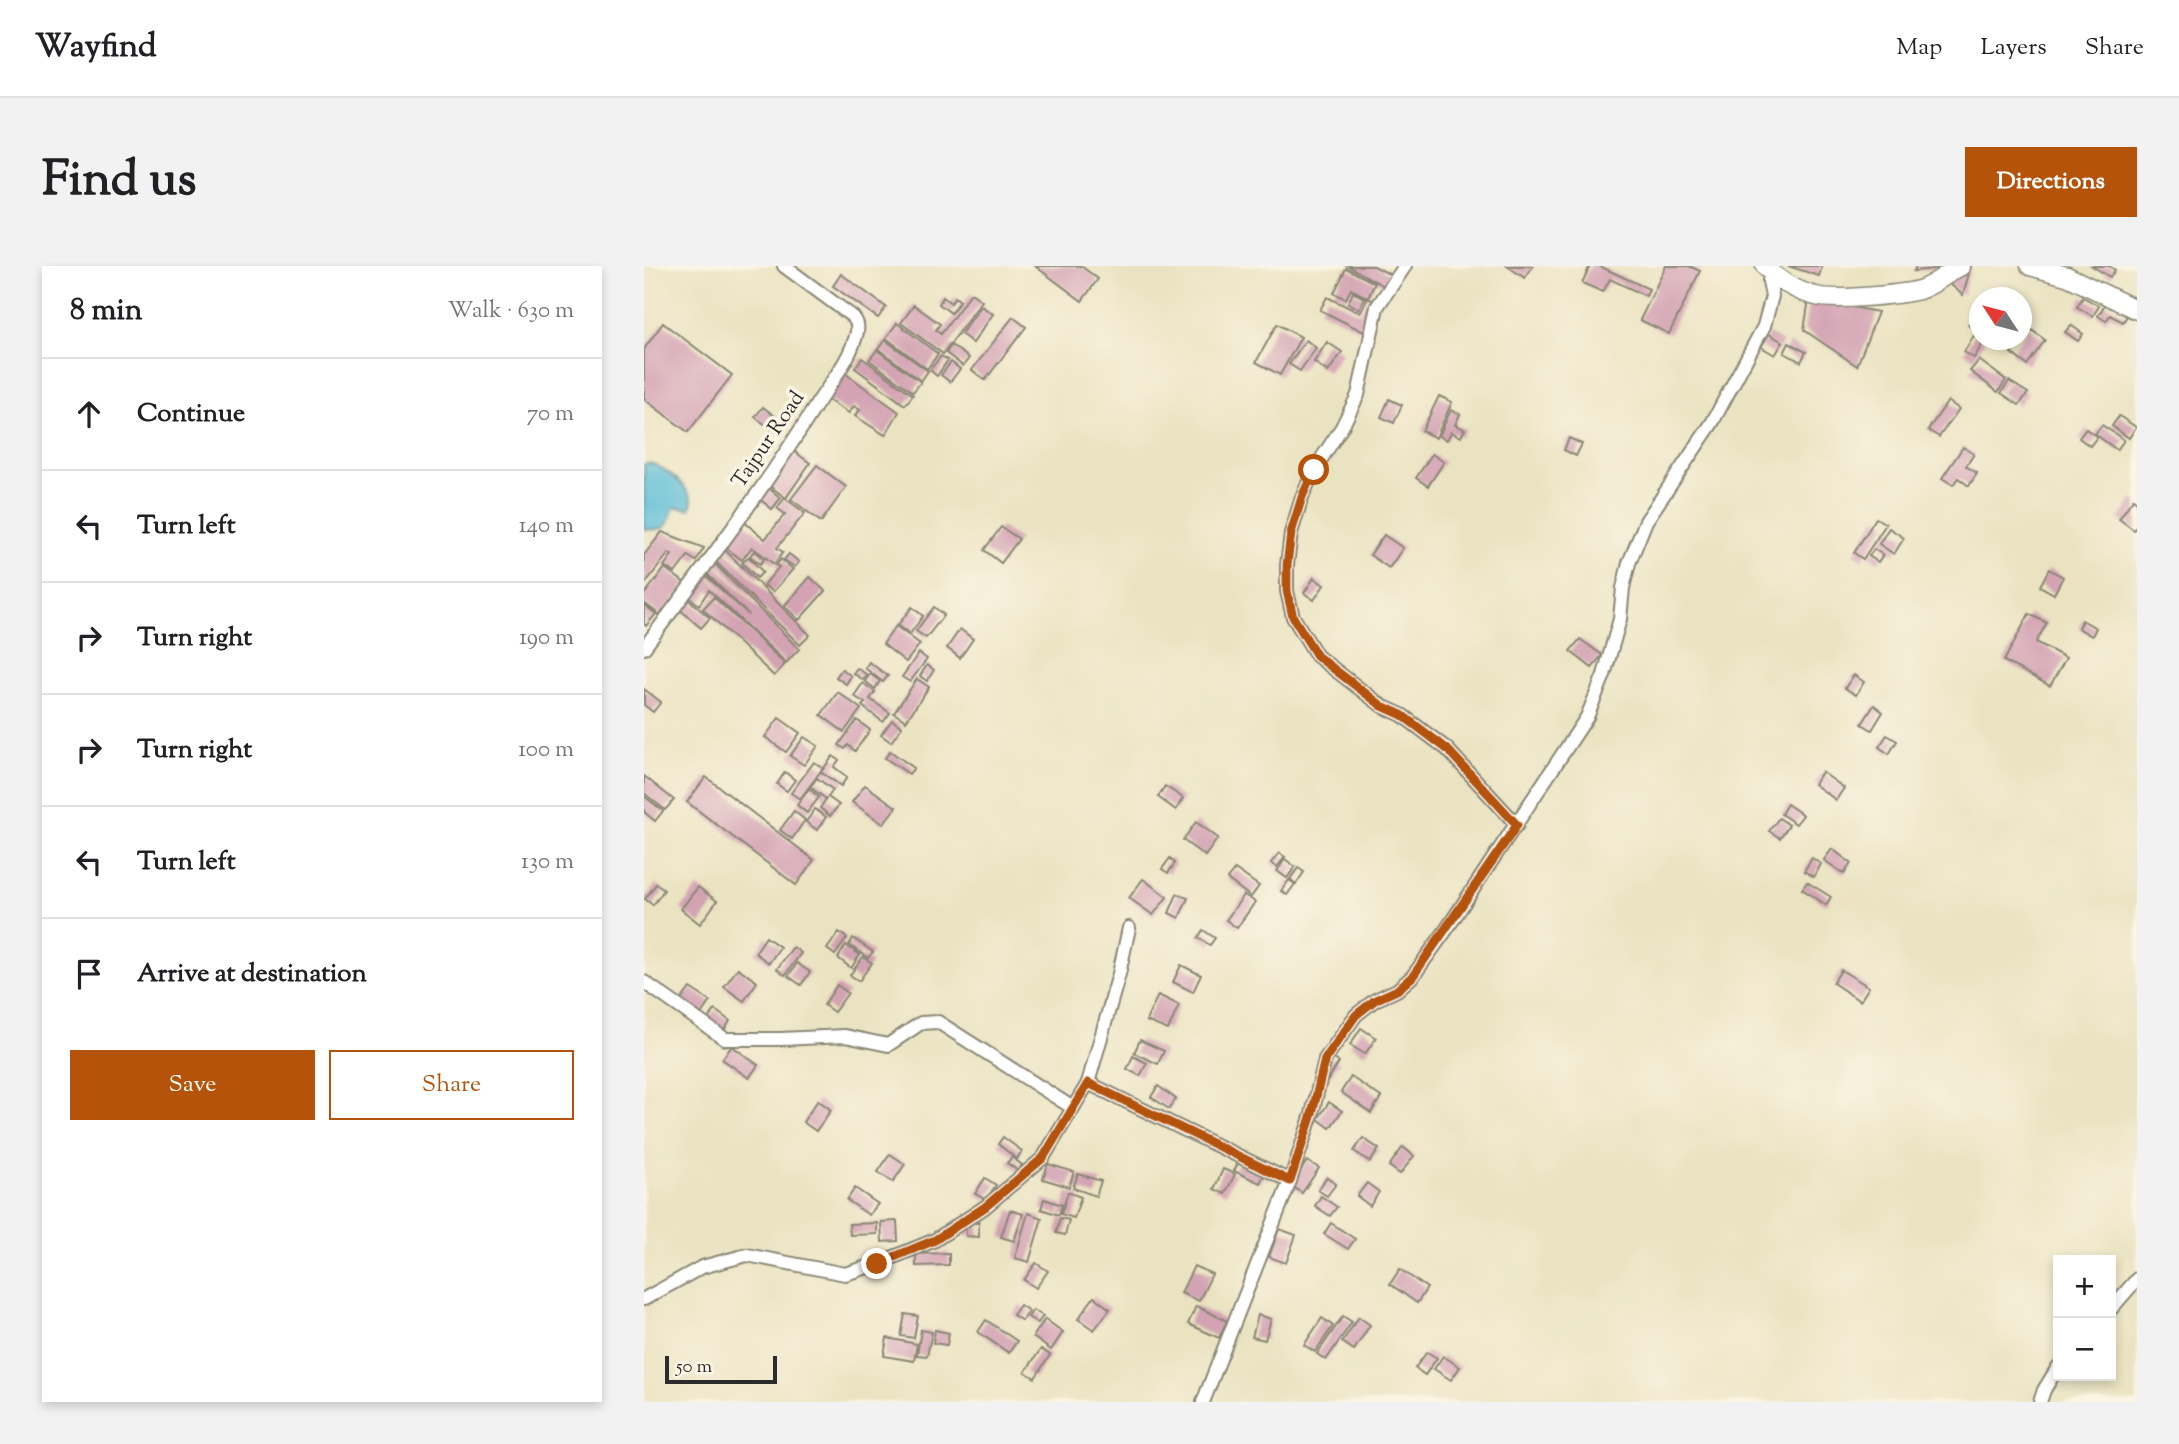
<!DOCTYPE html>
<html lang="en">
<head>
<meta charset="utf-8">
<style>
	:root { --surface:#fff; --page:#f2f2f2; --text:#202124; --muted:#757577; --line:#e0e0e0; --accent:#b45309 }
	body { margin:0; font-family:"Sorts Mill Goudy",serif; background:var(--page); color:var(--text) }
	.controls { position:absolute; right:21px; bottom:21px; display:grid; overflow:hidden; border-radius:0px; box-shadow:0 4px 10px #0003 }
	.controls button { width:63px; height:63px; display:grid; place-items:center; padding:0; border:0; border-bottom:2px solid var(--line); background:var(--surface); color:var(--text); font:35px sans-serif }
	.compass { position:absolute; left:1325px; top:21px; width:63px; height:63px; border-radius:50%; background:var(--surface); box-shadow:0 4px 10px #0003; rotate:306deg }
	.scale { position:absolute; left:21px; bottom:18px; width:112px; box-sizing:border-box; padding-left:7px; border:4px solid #2b2b2b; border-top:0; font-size:19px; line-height:24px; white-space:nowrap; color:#2b2b2b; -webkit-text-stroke:5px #fcf5e5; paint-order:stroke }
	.stop { position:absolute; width:21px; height:21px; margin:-16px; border:5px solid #b45309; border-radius:50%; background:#fff }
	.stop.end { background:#b45309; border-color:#fff; box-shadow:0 2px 7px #0008 }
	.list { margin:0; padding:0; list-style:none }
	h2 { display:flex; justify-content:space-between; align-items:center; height:91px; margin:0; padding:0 28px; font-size:30px }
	h2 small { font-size:23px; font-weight:400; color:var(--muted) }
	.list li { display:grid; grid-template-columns:46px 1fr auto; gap:21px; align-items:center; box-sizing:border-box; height:112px; padding:0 28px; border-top:2px solid var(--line) }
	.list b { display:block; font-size:26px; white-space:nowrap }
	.list em { font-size:23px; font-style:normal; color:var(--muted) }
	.actions { display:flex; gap:14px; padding:21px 28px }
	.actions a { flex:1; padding:16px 0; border:2px solid var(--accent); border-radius:0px; text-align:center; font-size:24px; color:var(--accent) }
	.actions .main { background:var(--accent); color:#fff }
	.icon { flex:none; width:38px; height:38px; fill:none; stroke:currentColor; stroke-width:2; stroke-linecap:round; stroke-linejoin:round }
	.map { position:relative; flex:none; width:1493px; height:1136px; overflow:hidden; border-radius:0px }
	header { display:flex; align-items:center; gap:42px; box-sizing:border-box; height:98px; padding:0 35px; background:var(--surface); border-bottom:2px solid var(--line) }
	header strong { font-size:33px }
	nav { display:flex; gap:38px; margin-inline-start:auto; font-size:24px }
	.intro { display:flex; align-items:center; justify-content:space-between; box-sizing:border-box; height:168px; padding:0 42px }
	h1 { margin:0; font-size:49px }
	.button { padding:18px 32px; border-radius:0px; background:var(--accent); color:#fff; font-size:24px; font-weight:700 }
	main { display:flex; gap:42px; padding:0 42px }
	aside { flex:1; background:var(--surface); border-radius:0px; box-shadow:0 4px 10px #0003 }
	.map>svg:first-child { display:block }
	.water { fill:#56bbd5; stroke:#407380; stroke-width:2 }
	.building { fill:#d3a2b3 }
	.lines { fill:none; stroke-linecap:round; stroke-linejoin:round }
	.street-casing { stroke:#8a8776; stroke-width:16 }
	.secondary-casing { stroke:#8a8776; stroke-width:21 }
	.street { stroke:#fff; stroke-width:12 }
	.secondary { stroke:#fff; stroke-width:18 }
	.route { stroke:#b45309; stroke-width:9 }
	.labels { text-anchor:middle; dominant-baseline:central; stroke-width:7; stroke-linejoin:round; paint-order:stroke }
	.street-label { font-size:21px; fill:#2b2b2b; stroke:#fcf5e5 }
</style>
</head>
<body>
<header>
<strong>Wayfind</strong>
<nav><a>Map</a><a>Layers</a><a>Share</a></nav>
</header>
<div class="intro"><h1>Find us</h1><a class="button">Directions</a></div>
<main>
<aside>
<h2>8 min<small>Walk · 630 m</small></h2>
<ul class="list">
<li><svg class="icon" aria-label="ahead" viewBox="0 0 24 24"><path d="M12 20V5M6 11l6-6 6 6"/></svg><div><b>Continue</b></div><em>70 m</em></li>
<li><svg class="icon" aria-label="left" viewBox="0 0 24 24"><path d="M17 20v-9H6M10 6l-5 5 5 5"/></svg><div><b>Turn left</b></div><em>140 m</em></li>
<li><svg class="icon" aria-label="right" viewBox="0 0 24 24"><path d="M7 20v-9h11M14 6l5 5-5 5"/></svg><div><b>Turn right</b></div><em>190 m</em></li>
<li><svg class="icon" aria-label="right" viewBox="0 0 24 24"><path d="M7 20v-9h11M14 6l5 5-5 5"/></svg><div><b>Turn right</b></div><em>100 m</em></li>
<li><svg class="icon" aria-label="left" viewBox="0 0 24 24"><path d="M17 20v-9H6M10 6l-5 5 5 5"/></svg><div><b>Turn left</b></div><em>130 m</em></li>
<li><svg class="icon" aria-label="arrive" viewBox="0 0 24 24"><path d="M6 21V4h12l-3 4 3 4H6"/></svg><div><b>Arrive at destination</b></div></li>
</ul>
<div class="actions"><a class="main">Save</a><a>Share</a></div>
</aside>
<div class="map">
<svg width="1493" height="1136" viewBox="0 0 1493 1136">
	<rect width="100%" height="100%" fill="#fcf5e5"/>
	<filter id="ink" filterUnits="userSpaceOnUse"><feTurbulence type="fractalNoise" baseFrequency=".0143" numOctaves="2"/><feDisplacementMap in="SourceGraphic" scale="14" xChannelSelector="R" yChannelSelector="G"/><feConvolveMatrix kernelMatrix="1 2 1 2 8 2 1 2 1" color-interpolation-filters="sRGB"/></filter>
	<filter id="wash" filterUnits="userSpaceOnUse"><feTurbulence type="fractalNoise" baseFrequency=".00686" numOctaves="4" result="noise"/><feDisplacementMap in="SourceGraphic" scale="28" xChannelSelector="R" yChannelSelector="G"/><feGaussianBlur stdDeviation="1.57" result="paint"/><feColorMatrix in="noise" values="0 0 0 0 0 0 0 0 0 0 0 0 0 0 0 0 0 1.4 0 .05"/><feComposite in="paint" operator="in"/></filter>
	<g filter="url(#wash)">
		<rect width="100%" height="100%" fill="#eae3c1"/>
		<!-- water -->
		<path class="water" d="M6,197C22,202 43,219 48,235L46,243L31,241L29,243C24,262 21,265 0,263V198Z"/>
		<g id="blocks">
			<!-- building -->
			<g class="building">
				<path d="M391,0H437L454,13L438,35Z"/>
				<path d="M704,0H730L747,9L740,20Z"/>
				<path d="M863,0H889L881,12Z"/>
				<path d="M946,0H955L1005,23L1002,30L966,13L959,26L938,17Z"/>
				<path d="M1022,0H1045L1056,5L1025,68L996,54Z"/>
				<path d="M1144,0H1178L1175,10Z"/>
				<path d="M1272,0H1295L1290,3L1270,5Z"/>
				<path d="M1325,0H1327L1319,29L1301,14Z"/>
				<path d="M1448,0H1465L1471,4L1466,11Z"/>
				<path d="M702,2L731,17L724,32L707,23L702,33L690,27Z"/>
				<path d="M197,8L242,41L234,52L189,20Z"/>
				<path d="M709,26L721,32L715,43L704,37Z"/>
				<path d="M327,27L338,35L299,88L257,57L270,39L296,58L292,64L297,68Z"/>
				<path d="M299,31L307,37L311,31L316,35L307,47L295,38Z"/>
				<path d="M683,31L716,47L724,32L734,37L720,66L676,44Z"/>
				<path d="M1439,31L1455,40L1449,50L1433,41Z"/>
				<path d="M1165,33L1234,46L1213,100L1160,64Z"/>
				<path d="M1461,38L1483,50L1479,56L1466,49L1462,55L1454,50Z"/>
				<path d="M337,40L349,48L329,77L317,68Z"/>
				<path d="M1336,43V67L1324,59Z"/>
				<path d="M369,51L382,61L341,114L328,104Z"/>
				<path d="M19,57L88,109L44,166L0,133V83Z"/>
				<path d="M253,57L294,88L283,103L242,72Z"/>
				<path d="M633,58L657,71L636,109L612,96Z"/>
				<path d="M1427,59L1439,68L1434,75L1421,66Z"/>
				<path d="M1385,62L1401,74L1383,99L1367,87Z"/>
				<path d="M1125,68L1139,76L1131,89L1117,81Z"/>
				<path d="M1331,68L1336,74H1341L1330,92L1320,86Z"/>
				<path d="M241,74L284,105L277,115L234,83Z"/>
				<path d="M662,74L672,82L656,105L645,98Z"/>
				<path d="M683,76L698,86L684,106L670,96Z"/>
				<path d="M1145,77L1162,86L1157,96L1140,87Z"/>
				<path d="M307,79L325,92L319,100L302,87Z"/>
				<path d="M233,84L277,116L269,126L225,94Z"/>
				<path d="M297,90L304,94L293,110L286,104Z"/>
				<path d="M218,92L269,129L261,139L211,102Z"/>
				<path d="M1335,94L1362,114L1354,126L1326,105Z"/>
				<path d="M307,96L316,103L306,116L297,109Z"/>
				<path d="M198,105L255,146L241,169L211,150L216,144L210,140L205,147L179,131Z"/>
				<path d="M1365,115L1384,127L1375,139L1357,127Z"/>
				<path d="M795,130L808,136L792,172L778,165Z"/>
				<path d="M745,133L758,139L750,157L737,151Z"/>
				<path d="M1304,135L1315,143L1295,171L1284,164Z"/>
				<path d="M119,141L137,155L130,165L111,151Z"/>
				<path d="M807,144L816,148L811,159L821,163L817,171L807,166L803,174L795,170Z"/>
				<path d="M1475,150L1492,161L1485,172L1468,160Z"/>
				<path d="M1458,159L1480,174L1473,184L1451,168Z"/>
				<path d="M1442,163L1453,171L1446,180L1435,172Z"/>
				<path d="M925,172L938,178L932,190L920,184Z"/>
				<path d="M1319,181L1330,188L1322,200L1333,207L1325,220L1314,212L1309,219L1298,212Z"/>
				<path d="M147,183L166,197L142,232L123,218Z"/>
				<path d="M788,188L800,196L784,220L772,212Z"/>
				<path d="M173,199L202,221L177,256L147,233Z"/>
				<path d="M122,220L137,232L128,243L113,231Z"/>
				<path d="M141,232L161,247L133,282L139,286L130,298L108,281L98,294L81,281L100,256L121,273L141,248L133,242Z"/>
				<path d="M1489,233L1493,236V261L1490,264L1475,253Z"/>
				<path d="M1232,252L1242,258L1219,293L1210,287Z"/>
				<path d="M357,261L375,273L357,297L340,284Z"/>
				<path d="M1245,262L1260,272L1250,288L1235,278Z"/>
				<path d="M18,266L60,282L52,295L44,290L31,307L20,300L28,289L25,287L0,319V289Z"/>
				<path d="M740,269L759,282L745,302L726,289Z"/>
				<path d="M80,283L166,369L156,379L70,294Z"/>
				<path d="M1230,283L1239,289L1234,296L1225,290Z"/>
				<path d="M110,285L120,293L116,298L106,290Z"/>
				<path d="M145,288L155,296L151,301L140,294Z"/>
				<path d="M105,291L119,306L113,312L98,297Z"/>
				<path d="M137,293L149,303L129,326L120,319L135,301L132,299Z"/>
				<path d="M71,298L155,383L142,397L65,324L55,339L45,331L60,308L105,349L62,307Z"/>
				<path d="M21,302L42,318L17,350L0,337V329Z"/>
				<path d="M1405,303L1419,311L1410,328L1396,320Z"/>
				<path d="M166,311L181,325L155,354L140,340Z"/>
				<path d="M670,312L680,319L670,334L660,327Z"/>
				<path d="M70,331L141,398L130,410L59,343Z"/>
				<path d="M43,332L66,352L57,362L34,342Z"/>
				<path d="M0,339L12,348L2,360L0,358Z"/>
				<path d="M268,341L279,350L266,368L254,359Z"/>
				<path d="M290,341L300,349L282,372L272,365Z"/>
				<path d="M1385,348L1403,357L1392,376L1422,392L1406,420L1360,395Z"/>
				<path d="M1438,354L1452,362L1448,370L1434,362Z"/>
				<path d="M252,360L276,378L262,396L239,378Z"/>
				<path d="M316,363L329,373L316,392L303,382Z"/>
				<path d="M936,373L958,389L948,402L926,385Z"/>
				<path d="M275,387L283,393L266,416L258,411Z"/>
				<path d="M225,396L244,410L239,416L221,402Z"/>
				<path d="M283,399L290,404L283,415L276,410Z"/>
				<path d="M213,402L223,409L219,414L209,407Z"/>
				<path d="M198,403L207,410L202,418L192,411Z"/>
				<path d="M226,408L236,415L231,423L221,415Z"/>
				<path d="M1210,409L1220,416L1212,429L1201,422Z"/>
				<path d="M273,413L285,421L262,455L250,447Z"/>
				<path d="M219,417L231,426L226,433L246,447L239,456L218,440L221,437L210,430Z"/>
				<path d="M0,423L17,436L9,446L0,439Z"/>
				<path d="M194,426L217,443L200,466L177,449Z"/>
				<path d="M1230,439L1239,446L1228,464L1218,458Z"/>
				<path d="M135,452L156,467L142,486L121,471Z"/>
				<path d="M213,454L226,464L211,485L204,479L201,483L195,479Z"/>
				<path d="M248,454L258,461L247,476L237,469Z"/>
				<path d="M1243,469L1253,475L1245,488L1235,481Z"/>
				<path d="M160,471L174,480L160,499L146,490Z"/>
				<path d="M246,485L270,502L265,508L241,492Z"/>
				<path d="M189,490L195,494L190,501L203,511L197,520L177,506Z"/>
				<path d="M170,496L179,502L156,533L147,527Z"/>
				<path d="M141,506L151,514L143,525L133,518Z"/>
				<path d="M1178,506L1200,522L1192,534L1170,518Z"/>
				<path d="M0,510L30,534L21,544L0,527Z"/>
				<path d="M62,511L170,594L152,619L43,536Z"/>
				<path d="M173,512L189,524L184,531L195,539L186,550L176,542L182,533L166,521Z"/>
				<path d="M221,519L252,541L239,558L208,536Z"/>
				<path d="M521,520L539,532L532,544L514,531Z"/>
				<path d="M165,523L175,531L163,547L153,539Z"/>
				<path d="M0,530L19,545L11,555L0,546Z"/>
				<path d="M1143,538L1159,549L1152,558L1137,548Z"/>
				<path d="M171,543L182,551L173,564L162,556Z"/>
				<path d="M150,545L161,554L148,573L136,564Z"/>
				<path d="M1135,552L1145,559L1136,572L1125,565Z"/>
				<path d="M552,556L574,572L561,590L539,574Z"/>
				<path d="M1188,583L1207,597L1200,608L1180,594Z"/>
				<path d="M635,587L641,591L633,601L627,597Z"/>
				<path d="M526,592L531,597L524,607L518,603Z"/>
				<path d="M1168,592L1177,598L1170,611L1160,605Z"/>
				<path d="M641,593L651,601L643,612L633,605Z"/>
				<path d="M654,602L660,606L652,618L646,613Z"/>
				<path d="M591,603L615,620L607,631L583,613Z"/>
				<path d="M499,613L523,631L509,649L485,632Z"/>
				<path d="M645,614L651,618L643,629L637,625Z"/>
				<path d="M1163,616L1187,631L1182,639L1158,623Z"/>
				<path d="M12,618L20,624L9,639L1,633Z"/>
				<path d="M54,621L73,635L56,658L37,643Z"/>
				<path d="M533,628L544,632L535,652L525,647Z"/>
				<path d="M600,629L611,636L593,662L582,654Z"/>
				<path d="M559,664L571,672L566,679L554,672Z"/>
				<path d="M195,666L203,672L191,689L183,683Z"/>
				<path d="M122,671L136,681L125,697L111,687Z"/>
				<path d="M209,672L229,686L224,692L205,679Z"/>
				<path d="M202,679L216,689L207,702L194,692Z"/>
				<path d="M149,681L157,687L141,709L133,703Z"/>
				<path d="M219,691L228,697L215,715L206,709Z"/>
				<path d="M153,697L166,706L157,719L144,710Z"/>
				<path d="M537,699L557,709L549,726L529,716Z"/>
				<path d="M94,702L113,716L100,735L80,721Z"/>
				<path d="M1197,704L1225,721L1216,735L1189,717Z"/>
				<path d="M193,719L204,727L190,746L180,739Z"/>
				<path d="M46,722L66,735L57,748L37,734Z"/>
				<path d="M514,729L535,739L524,764L502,755Z"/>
				<path d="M71,744L86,755L79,766L63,755Z"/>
				<path d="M717,762L732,772L721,788L706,779Z"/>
				<path d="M496,774L520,785L514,798L490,787Z"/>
				<path d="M88,780L114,799L105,812L78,793Z"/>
				<path d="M489,790L503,797L496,810L483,803Z"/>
				<path d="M688,792L695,796L684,814L677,809Z"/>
				<path d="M707,811L737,831L727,847L697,826Z"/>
				<path d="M514,820L532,833L525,843L507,831Z"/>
				<path d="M174,834L187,844L172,865L159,856Z"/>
				<path d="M685,836L698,845L686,862L674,853Z"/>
				<path d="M359,871L378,885L373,893L354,878Z"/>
				<path d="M719,872L735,883L726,896L710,885Z"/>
				<path d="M759,881L770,890L756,908L745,900Z"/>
				<path d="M246,888L261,898L249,916L234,906Z"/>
				<path d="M368,891L378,899L374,905L363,897Z"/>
				<path d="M595,895L621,907L616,917L590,905Z"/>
				<path d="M663,895L675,902L658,927L647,919Z"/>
				<path d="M404,898L430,906L425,921L399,913Z"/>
				<path d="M579,903L591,908L581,928L570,923Z"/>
				<path d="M434,908L457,915L452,930L429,922Z"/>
				<path d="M683,911L692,918L683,930L674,924Z"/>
				<path d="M341,912L352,919L342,934L331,928Z"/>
				<path d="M723,917L735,926L726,940L713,930Z"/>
				<path d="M211,922L234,938L225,949L203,934Z"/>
				<path d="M424,926L437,931L430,952L417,948Z"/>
				<path d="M677,930L693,941L686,950L671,940Z"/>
				<path d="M400,933L418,939L415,949L397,943Z"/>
				<path d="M366,944L379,948L370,975L357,971Z"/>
				<path d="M384,947L398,952L385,996L371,992Z"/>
				<path d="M416,952L425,954L421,969L412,967Z"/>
				<path d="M253,955L254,975L238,976L237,956Z"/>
				<path d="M233,957V968L206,969L205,958Z"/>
				<path d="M322,957H335V971L322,970Z"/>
				<path d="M687,957L711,973L704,983L680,968Z"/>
				<path d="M635,963L652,969L642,997L625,991Z"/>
				<path d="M305,987V999L272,1000V988Z"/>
				<path d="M392,997L404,1005L392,1022L380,1014Z"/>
				<path d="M550,1000L568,1008L555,1035L537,1027Z"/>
				<path d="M756,1003L783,1022L773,1037L746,1018Z"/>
				<path d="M450,1031L466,1043L450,1064L434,1053Z"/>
				<path d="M376,1039L385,1045L378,1055L369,1049Z"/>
				<path d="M552,1040L583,1055L575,1072L544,1058Z"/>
				<path d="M389,1044L399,1050L394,1057L384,1051Z"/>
				<path d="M261,1048L274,1050L270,1072L257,1070Z"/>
				<path d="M614,1049L627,1053L621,1074L608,1071Z"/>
				<path d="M699,1050L708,1056L682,1094L673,1088Z"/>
				<path d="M715,1051L726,1059L710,1084L698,1076Z"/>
				<path d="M678,1052L689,1060L671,1086L660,1079Z"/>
				<path d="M401,1053L419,1066L407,1084L389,1071Z"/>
				<path d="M342,1054L373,1075L365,1087L334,1066Z"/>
				<path d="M277,1064L288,1066L283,1090L273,1089Z"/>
				<path d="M291,1064L305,1067L303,1079L289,1077Z"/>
				<path d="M243,1072L273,1078L270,1095L240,1090Z"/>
				<path d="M397,1083L406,1089L391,1112L381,1106Z"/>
				<path d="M783,1086L793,1092L781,1109L771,1102Z"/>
				<path d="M799,1090L816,1101L807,1114L790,1103Z"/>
			</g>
		</g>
	</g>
	<g filter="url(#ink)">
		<use href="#blocks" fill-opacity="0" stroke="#8a8776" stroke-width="2"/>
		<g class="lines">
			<!-- street casing -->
			<g class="street-casing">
				<g id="street">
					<path d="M761,0L733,41L714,129L698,161L670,204L658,231L647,267L643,299V325L649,351L673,390L738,440L758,449L803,483L873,559"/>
					<path d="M0,382C59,303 119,224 171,141C186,117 207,93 213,66C214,59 213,56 209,51L140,0"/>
					<path d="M0,716L81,773H137L201,770L244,779L277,757L294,756L429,842"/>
					<path d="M444,817L646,915"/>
					<path d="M0,1033L58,1001L103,989L201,1008L233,998L291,974L341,941L399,892L444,817L475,708L485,662"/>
					<path d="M1467,1043L1493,1013"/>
					<path d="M559,1136L646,915L668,848L681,793L712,749L731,734L753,724L769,710L802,664L943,451L960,409L976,353L979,322L985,297L1002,255L1068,157L1120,60L1128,30L1125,15L1129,0"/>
					<path d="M1396,1136L1400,1124L1414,1101"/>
				</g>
			</g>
			<!-- secondary casing -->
			<g class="secondary-casing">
				<g id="secondary">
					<path d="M1121,0C1133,14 1154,26 1172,30C1190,35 1256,29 1275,24C1291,19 1303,7 1317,0"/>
					<path d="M1386,0L1423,10L1493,44"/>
				</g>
			</g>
			<!-- street -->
			<use href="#street" class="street"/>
			<!-- secondary -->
			<use href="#secondary" class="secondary"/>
		</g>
	</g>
	<g class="lines" filter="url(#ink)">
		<!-- route -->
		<path class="route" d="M233,998L291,974L341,941L399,892L444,817L646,915L668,848L681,793L712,749L731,734L753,724L769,710L873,559L803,483L758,449L738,440L673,390L649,351L643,325V299L647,267L658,231L670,204"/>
	</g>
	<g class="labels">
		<!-- street labels -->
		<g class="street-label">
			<text transform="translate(125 174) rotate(-56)">Tajpur Road</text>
		</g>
	</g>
</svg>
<div class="controls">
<button>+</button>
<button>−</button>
</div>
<svg class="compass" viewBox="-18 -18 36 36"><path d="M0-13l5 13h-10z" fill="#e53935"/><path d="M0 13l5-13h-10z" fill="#757577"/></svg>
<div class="scale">50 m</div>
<div class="stop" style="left:670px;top:204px"></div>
<div class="stop end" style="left:233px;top:998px"></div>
</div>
</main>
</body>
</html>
